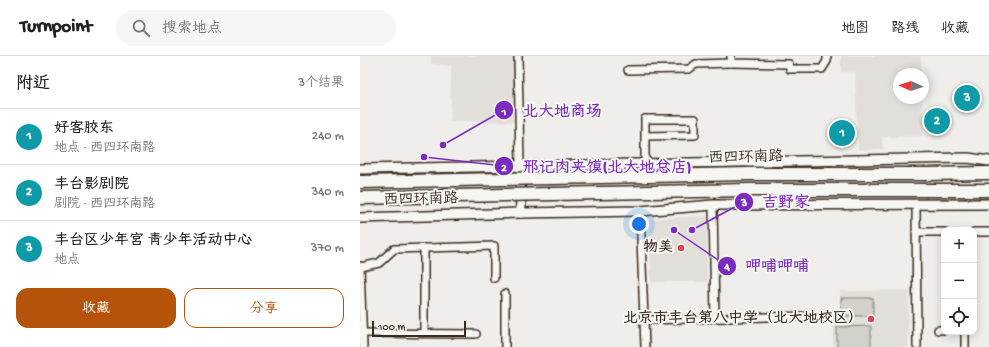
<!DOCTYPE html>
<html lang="zh">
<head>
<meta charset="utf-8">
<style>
	:root { --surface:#fff; --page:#f6f6f6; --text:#222; --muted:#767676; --line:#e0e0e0; --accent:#b45309 }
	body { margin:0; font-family:"Gochi Hand","LXGW WenKai TC",sans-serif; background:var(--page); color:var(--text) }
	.controls { position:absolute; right:12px; bottom:12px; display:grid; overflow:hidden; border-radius:8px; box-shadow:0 2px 10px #0003 }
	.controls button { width:36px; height:36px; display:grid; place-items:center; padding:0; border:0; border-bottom:1px solid var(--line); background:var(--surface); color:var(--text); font:20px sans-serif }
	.compass { position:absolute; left:533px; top:12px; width:36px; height:36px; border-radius:50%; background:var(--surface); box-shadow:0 2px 10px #0003; rotate:273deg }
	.scale { position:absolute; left:12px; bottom:10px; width:94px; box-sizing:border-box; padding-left:4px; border:2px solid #3b2a1e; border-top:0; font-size:11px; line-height:14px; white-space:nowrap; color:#3b2a1e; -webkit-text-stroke:3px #f6f6f2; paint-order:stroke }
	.you { position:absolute; left:279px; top:168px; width:14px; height:14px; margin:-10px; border:3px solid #fff; border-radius:50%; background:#1a73e8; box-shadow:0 0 0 6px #1a73e833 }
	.badge { display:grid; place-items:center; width:26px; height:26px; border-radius:50%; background:var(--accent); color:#fff; font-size:13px; font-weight:700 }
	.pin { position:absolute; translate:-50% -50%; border:2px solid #fff; box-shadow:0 1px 4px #0006 }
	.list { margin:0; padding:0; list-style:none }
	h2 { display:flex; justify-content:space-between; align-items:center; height:52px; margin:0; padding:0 16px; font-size:17px }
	h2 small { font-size:13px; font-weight:400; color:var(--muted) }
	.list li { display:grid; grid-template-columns:26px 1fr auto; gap:12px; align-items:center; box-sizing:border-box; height:56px; padding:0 16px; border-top:1px solid var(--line) }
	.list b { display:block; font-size:15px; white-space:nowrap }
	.list p { margin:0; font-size:13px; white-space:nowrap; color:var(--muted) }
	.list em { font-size:13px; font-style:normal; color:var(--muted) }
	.actions { display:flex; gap:8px; padding:12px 16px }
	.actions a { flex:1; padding:9px 0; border:1px solid var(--accent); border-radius:12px; text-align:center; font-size:14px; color:var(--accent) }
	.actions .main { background:var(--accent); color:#fff }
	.icon { flex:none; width:22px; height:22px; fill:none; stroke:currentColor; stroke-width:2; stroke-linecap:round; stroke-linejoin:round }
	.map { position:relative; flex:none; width:629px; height:291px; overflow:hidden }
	header { display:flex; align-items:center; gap:24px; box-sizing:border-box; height:56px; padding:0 20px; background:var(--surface); border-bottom:1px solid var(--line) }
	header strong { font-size:19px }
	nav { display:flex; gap:22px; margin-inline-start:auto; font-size:14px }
	.search { width:280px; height:36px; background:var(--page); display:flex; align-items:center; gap:10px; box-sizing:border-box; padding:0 14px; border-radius:22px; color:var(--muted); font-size:15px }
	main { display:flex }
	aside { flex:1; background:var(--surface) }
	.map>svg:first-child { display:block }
	.built { fill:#e2dfdb }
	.green { fill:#d4d1cc; stroke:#887e75 }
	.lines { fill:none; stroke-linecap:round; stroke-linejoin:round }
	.minor-casing { stroke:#3b2a1e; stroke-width:10 }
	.tertiary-casing { stroke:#3b2a1e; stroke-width:12 }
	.secondary-casing { stroke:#3b2a1e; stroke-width:13 }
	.trunk-casing { stroke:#3b2a1e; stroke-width:15 }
	.minor { stroke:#f6f6f2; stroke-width:7 }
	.tertiary { stroke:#f6f6f2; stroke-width:9 }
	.secondary { stroke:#f6f6f2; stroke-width:10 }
	.trunk { stroke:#f6f6f2; stroke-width:12 }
	.trunk-bridge-casing { stroke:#3b2a1e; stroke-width:15; stroke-linecap:butt }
	.trunk-bridge { stroke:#f6f6f2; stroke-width:12 }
	.poi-dot { fill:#d1495b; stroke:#f6f6f2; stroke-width:1.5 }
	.labels { text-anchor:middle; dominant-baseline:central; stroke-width:4; stroke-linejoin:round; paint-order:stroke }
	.street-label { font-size:15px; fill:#3b2a1e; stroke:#f6f6f2 }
	.poi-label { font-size:15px; font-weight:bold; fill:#3b2a1e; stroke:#f6f6f2; text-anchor:end }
	.leader { fill:none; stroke:#7b2cbf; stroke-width:1.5 }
	.callout-dot { fill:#7b2cbf; stroke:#f6f6f2; stroke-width:1.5 }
	.mark-label { font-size:12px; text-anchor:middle; font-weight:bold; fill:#fff }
	.callout-label { font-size:16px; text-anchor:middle; font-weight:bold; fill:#7b2cbf; stroke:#f6f6f2; stroke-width:4; stroke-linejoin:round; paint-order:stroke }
</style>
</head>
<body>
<header>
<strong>Turnpoint</strong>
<div class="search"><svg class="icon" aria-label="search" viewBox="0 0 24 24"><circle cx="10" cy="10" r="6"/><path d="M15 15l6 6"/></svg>搜索地点</div>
<nav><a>地图</a><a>路线</a><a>收藏</a></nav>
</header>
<main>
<aside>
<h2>附近<small>3个结果</small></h2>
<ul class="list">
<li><span class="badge" style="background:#0f9aa8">1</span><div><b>好客胶东</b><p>地点 · 西四环南路</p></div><em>240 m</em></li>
<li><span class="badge" style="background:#0f9aa8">2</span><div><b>丰台影剧院</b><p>剧院 · 西四环南路</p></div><em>340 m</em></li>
<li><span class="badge" style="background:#0f9aa8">3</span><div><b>丰台区少年宫 青少年活动中心</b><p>地点</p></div><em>370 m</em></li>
</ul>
<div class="actions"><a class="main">收藏</a><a>分享</a></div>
</aside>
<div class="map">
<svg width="629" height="291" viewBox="0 0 629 291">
	<rect width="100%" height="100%" fill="#efeeea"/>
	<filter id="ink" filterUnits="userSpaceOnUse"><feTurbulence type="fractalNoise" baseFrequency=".025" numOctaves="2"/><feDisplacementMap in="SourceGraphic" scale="8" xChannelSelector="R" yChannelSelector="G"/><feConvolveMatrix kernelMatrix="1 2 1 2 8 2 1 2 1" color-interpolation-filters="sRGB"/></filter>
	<g filter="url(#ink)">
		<!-- built -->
		<g class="built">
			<path d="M71,0H155L156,66L90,65L91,10L71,8Z"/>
			<path d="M481,0H561V18H539V42H562L563,80L522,81L523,93L498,94L495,16H481Z"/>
			<path d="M347,160V226H291L290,163Z"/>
			<path d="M549,234L548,291H473L474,255H480V235Z"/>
		</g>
		<!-- green -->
		<g class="green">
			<rect x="481" y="242" width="32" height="18"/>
			<path d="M511,270V291H477V271Z"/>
		</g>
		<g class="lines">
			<!-- minor casing -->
			<g class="minor-casing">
				<g id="minor">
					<path d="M158,0L160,110"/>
					<path d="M371,0V7L429,8L430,13H462L467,5V0"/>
					<path d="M268,14L329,13L336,8L371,7"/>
					<path d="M285,108V63H335V79L285,80"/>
					<path d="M556,148L557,290"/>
					<path d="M353,149L355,262"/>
					<path d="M280,155L285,291"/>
					<path d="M558,176H584"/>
					<path d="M614,176H629"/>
					<path d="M0,210L3,291"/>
					<path d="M1,211L19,207L34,193L134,190V222"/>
					<path d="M285,264L453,260"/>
					<path d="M578,274H584"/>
					<path d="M0,277L116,278"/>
					<path d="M64,277V192"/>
					<path d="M145,291V238"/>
					<path d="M605,291V276"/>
				</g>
			</g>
			<!-- tertiary casing -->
			<g class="tertiary-casing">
				<g id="tertiary">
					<path d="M0,113L608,102L629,105"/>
					<path d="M160,118L161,157"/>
					<path d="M0,162L161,157L280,155L353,149L629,148"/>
				</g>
			</g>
			<!-- secondary casing -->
			<g class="secondary-casing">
				<g id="secondary">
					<path d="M384,117L409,106"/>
					<path d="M382,134L410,149"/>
				</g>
			</g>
			<!-- trunk casing -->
			<g class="trunk-casing">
				<g id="trunk">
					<path d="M565,118L629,117"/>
					<path d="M567,134H629"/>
				</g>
			</g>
			<!-- minor -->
			<use href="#minor" class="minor"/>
			<!-- tertiary -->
			<use href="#tertiary" class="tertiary"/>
			<!-- secondary -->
			<use href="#secondary" class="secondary"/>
			<!-- trunk -->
			<use href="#trunk" class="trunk"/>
			<!-- trunk-bridge casing -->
			<g class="trunk-bridge-casing">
				<g id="trunk-bridge">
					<path d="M0,126L388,118H565"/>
					<path d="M0,142L388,134H567"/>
				</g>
			</g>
			<!-- trunk-bridge -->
			<use href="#trunk-bridge" class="trunk-bridge"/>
		</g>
	</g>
	<!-- markers -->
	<g class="poi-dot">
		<circle cx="321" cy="192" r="4"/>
		<circle cx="511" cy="263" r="4"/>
	</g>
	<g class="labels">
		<!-- street labels -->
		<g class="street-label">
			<text transform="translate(386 102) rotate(-1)">西四环南路</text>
			<text transform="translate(61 144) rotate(-1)">西四环南路</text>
		</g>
		<!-- poi labels -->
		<g class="poi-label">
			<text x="313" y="192">物美</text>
			<text x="503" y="263">北京市丰台第八中学（北大地校区）</text>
		</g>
	</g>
	<!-- callouts -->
	<path class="leader" d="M83 89L144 54M64 101L144 110M332 174L384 146M314 174L367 210"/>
	<g class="callout-dot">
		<circle cx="83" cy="89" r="4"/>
		<circle cx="64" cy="101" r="4"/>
		<circle cx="332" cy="174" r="4"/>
		<circle cx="314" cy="174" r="4"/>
		<circle cx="144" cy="54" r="10"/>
		<circle cx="144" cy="110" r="10"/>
		<circle cx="384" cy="146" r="10"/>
		<circle cx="367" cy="210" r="10"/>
	</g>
	<g class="mark-label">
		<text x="144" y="59">1</text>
		<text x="144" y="115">2</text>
		<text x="384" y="150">3</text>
		<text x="367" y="214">4</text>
	</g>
	<g class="callout-label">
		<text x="202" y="60">北大地商场</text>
		<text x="247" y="116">邢记肉夹馍(北大地总店)</text>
		<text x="426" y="151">吉野家</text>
		<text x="417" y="215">呷哺呷哺</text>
	</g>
</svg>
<div class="controls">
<button>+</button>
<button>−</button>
<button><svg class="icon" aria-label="locate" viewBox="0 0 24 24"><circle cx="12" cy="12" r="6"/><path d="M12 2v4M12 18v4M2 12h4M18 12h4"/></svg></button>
</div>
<svg class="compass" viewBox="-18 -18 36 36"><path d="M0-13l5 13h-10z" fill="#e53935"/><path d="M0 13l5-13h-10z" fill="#767676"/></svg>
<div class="scale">100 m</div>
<div class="you"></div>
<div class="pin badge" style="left:482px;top:77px;background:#0f9aa8">1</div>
<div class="pin badge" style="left:577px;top:65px;background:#0f9aa8">2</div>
<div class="pin badge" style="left:607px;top:42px;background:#0f9aa8">3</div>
</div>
</main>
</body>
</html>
